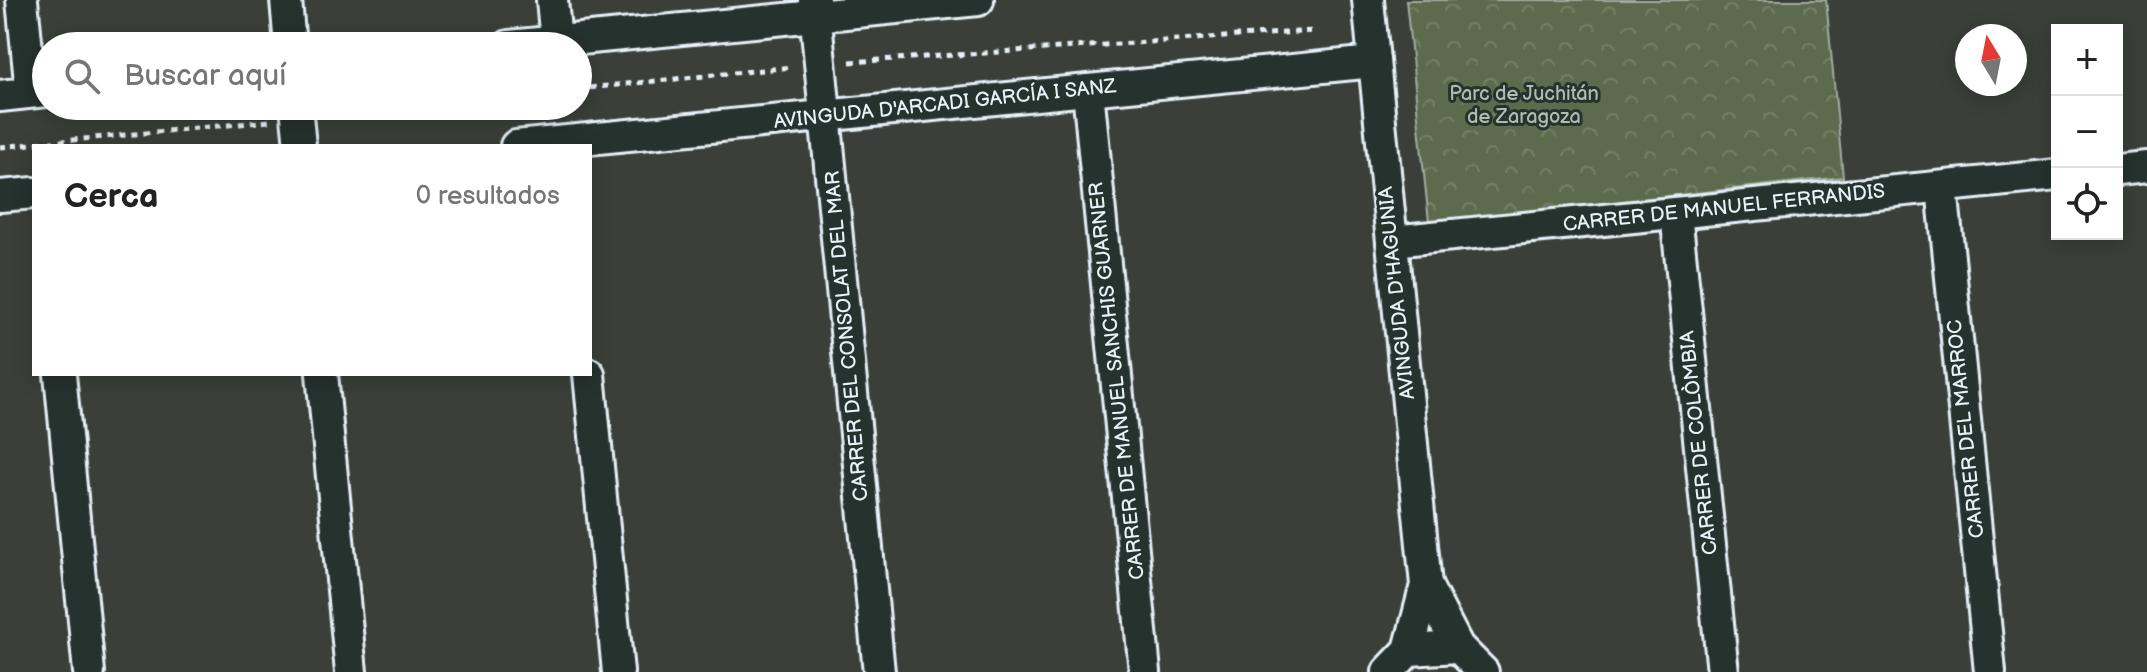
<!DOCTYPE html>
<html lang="es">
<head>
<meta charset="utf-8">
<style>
	:root { --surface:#fff; --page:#f6f6f6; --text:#222; --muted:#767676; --line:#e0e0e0 }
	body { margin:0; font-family:"Balsamiq Sans",sans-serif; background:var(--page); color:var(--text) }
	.controls { position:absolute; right:24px; top:24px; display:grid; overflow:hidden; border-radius:0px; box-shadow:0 4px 20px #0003 }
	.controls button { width:72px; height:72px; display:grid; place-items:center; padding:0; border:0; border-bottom:2px solid var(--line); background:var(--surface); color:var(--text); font:40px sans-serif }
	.compass { position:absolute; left:1955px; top:24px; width:72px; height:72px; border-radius:50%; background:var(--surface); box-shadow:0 4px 20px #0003; rotate:350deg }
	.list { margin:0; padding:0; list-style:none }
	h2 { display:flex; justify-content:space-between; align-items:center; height:104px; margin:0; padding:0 32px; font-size:34px }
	h2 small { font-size:26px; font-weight:400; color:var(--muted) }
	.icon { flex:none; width:44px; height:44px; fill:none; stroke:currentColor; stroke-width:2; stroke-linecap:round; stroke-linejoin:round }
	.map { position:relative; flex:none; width:2147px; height:672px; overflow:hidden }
	.search { position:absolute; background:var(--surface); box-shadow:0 4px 20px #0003; left:32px; top:32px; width:560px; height:88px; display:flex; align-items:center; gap:20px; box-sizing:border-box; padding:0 28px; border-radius:44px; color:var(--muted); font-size:30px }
	.panel { position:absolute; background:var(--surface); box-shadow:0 4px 20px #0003; left:32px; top:144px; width:560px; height:232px; border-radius:0px }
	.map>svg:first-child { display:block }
	.park { fill:url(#park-crowns); stroke:#a2aea2; stroke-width:2 }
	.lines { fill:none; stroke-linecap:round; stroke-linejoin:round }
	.minor-casing { stroke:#e8f1f8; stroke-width:36 }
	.path { stroke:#e8f1f8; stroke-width:5; stroke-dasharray:6 6; stroke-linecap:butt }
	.minor { stroke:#26332d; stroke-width:30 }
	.labels { text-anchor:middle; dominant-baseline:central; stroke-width:6; stroke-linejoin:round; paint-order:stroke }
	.park-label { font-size:20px; fill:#b0bbb4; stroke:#26332d }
	.street-label { font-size:20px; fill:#e8f1f8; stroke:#26332d }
</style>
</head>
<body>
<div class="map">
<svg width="2147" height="672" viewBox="0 0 2147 672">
	<defs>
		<pattern id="park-crowns" width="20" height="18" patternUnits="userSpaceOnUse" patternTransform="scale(2)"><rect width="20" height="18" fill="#5c6b4d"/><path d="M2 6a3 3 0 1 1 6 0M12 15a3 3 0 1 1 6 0" fill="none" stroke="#738167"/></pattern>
	</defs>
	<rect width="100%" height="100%" fill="#3a4039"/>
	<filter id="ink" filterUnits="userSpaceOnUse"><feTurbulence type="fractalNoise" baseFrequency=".0125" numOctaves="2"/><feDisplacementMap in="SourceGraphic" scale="16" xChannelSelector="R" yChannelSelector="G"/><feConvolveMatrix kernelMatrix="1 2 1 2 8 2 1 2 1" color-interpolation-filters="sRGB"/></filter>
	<g filter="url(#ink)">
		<!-- park -->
		<path class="park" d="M1406,0H1826L1843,177L1429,222Z"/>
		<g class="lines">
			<!-- minor casing -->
			<g class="minor-casing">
				<g id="minor">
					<path d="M22,0L31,92"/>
					<path d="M286,0L290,46"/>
					<path d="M552,0L556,41"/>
					<path d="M814,0L879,672"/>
					<path d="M1368,0L1426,585L1409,650"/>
					<path d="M509,46L978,0"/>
					<path d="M1088,90L1145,672"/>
					<path d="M0,96L46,91"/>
					<path d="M296,106L300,146"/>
					<path d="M516,146L1374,62"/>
					<path d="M2117,170L2147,167"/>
					<path d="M1942,187L1990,672"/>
					<path d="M0,196L34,193"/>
					<path d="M1676,213L1723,672"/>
					<path d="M1392,241L2057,175"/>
					<path d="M60,374L89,672"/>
					<path d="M322,374L351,672"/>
					<path d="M589,374L618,672"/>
					<path d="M1426,585L1458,647L1483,672"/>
					<path d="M1388,672L1409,650L1458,647"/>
				</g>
			</g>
			<!-- path -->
			<g class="path">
				<path d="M850,62L1313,31"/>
				<path d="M578,89L792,67"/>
				<path d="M323,115L413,106"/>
				<path d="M0,147L270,121"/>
			</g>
			<!-- minor -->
			<use href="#minor" class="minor"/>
		</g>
	</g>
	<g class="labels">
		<!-- park labels -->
		<g class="park-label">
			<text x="1524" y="94">Parc de Juchitán<tspan x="1524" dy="23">de Zaragoza</tspan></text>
		</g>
		<!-- street labels -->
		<g class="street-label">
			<text transform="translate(945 104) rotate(-6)">AVINGUDA D'ARCADI GARCÍA I SANZ</text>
			<text transform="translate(1724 208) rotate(-6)">CARRER DE MANUEL FERRANDIS</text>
			<text transform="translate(1397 293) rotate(-96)">AVINGUDA D'HAGUNIA</text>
			<text transform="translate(847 336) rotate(-95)">CARRER DEL CONSOLAT DEL MAR</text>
			<text transform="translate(1117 381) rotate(-96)">CARRER DE MANUEL SANCHIS GUARNER</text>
			<text transform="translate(1966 429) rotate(-96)">CARRER DEL MARROC</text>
			<text transform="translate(1699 443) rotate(-96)">CARRER DE COLÒMBIA</text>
		</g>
	</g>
</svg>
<div class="controls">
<button>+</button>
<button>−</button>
<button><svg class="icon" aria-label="locate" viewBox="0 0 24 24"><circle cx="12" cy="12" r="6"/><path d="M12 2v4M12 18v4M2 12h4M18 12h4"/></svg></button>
</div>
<svg class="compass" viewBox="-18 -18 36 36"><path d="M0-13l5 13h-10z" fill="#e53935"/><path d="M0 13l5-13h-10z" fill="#767676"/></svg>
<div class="search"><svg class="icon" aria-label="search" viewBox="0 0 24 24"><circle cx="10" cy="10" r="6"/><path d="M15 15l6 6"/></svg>Buscar aquí</div>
<section class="panel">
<h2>Cerca<small>0 resultados</small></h2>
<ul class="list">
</ul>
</section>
</div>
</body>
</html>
